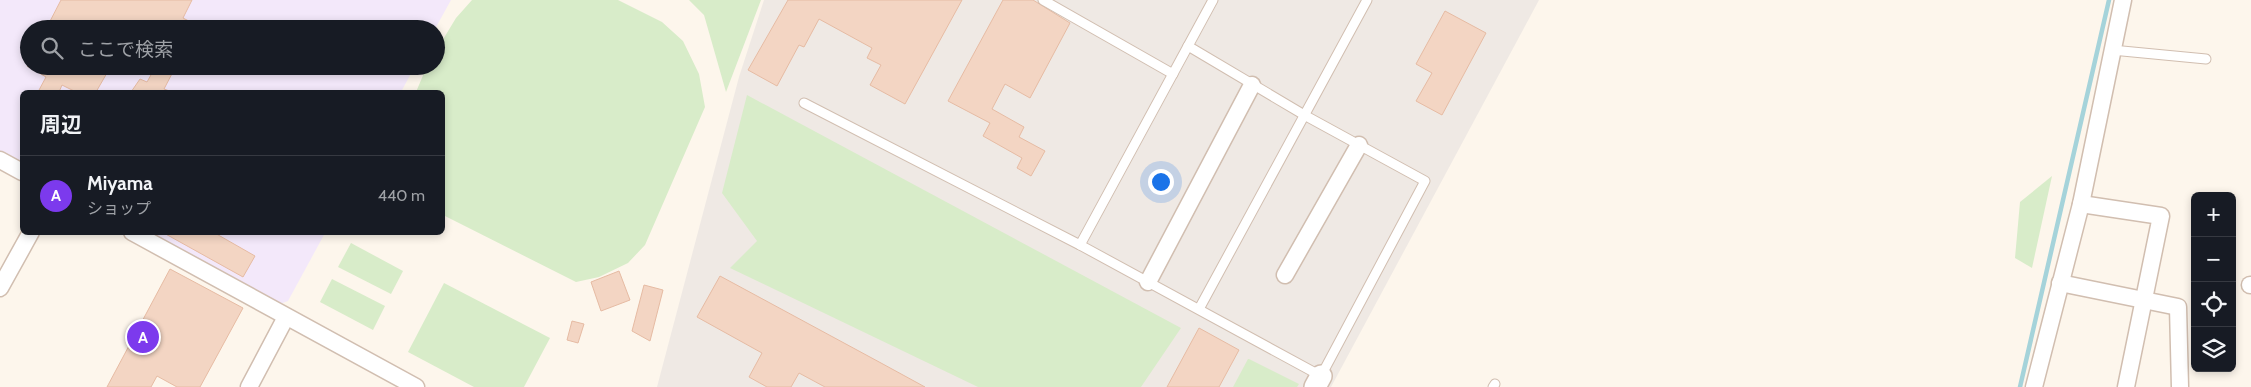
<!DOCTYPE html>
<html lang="ja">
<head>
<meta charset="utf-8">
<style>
	:root { --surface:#171b24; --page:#242831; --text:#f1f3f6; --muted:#9ea1a6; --line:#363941; --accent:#7c3aed }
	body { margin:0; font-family:Cabin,"Noto Sans JP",sans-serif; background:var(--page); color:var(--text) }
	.controls { position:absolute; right:15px; bottom:15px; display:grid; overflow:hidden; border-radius:8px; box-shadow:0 2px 8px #0003 }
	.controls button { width:45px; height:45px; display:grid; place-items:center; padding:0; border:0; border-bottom:1px solid var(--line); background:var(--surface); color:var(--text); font:25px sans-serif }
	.you { position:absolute; left:1160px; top:181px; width:18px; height:18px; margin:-12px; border:4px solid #fff; border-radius:50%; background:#1a73e8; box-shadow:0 0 0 8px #1a73e833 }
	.badge { display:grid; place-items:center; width:32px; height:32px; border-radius:50%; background:var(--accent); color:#fff; font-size:16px; font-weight:700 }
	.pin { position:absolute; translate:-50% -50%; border:2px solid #fff; box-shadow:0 1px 5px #0006 }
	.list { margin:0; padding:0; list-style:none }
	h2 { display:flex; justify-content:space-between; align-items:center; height:65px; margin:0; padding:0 20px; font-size:21px }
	h2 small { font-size:16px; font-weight:400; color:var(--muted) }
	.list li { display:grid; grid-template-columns:32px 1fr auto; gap:15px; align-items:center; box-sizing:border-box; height:80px; padding:0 20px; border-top:1px solid var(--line) }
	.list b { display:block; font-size:19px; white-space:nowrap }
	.list p { margin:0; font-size:16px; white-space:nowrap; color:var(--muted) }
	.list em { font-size:16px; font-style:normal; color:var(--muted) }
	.icon { flex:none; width:28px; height:28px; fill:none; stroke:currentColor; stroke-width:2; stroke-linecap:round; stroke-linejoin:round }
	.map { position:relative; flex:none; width:2251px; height:387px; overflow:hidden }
	.search { position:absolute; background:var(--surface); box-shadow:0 2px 8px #0003; left:20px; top:20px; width:425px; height:55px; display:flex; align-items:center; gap:12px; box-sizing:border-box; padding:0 18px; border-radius:28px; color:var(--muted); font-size:19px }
	.panel { position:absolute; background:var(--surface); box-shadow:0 2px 8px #0003; left:20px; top:90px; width:425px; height:145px; border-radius:8px }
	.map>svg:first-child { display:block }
	.industrial { fill:#efe9e4 }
	.education { fill:#f3e8fa }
	.green { fill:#d8ecc9 }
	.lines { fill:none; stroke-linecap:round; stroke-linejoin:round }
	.stream { stroke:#a5d3da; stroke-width:4.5 }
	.building { fill:#f3d5c3; stroke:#e6bba3 }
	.service-casing { stroke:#d1beb0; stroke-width:11 }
	.minor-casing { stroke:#d1beb0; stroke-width:19 }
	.tertiary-casing { stroke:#d1beb0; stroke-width:24 }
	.service { stroke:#fff; stroke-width:9 }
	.minor { stroke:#fff; stroke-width:16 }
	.tertiary { stroke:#fff; stroke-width:21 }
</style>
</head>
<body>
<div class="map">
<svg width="2251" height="387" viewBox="0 0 2251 387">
	<rect width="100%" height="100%" fill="#fdf6ec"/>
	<!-- industrial -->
	<path class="industrial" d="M764,0H1539L1331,387H657L739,77Z"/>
	<!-- education -->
	<g class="education">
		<path d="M0,0H451L435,29H29V66H415L401,92H22V164L0,151Z"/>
		<path d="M146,233H325L288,301L277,305Z"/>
	</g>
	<!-- green -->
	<g class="green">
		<path d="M472,0H618L662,22L683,41L699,74L705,107L645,245L628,263L599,277L576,282L443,215L442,92H416L427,66H436V51L456,18Z"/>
		<path d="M689,0H761L726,92L704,15Z"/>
		<path d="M747,95L1181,328L1141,387H978L730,268L757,241L722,193Z"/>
		<path d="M2052,176L2032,268L2015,258L2020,202Z"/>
		<path d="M351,243L403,271L391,294L338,267Z"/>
		<path d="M332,279L385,306L373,330L320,302Z"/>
		<path d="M444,283L550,338L524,387H474L408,352Z"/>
		<path d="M1248,359H1249L1299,384L1297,387H1233Z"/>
	</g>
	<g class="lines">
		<!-- stream -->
		<path class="stream" d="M2020,387L2109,0"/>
	</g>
	<!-- building -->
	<g class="building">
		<path d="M61,0H192L183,18L204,29H46Z"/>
		<path d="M788,0H962L905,104L870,85L881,65L867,58L872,48L819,19L804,47L799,45L777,86L748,70Z"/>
		<path d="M1003,0H1033L1070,23L1030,98L1005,84L992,109L1024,127L1019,137L1045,151L1031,176L1017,168L1022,158L983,136L990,123L948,101Z"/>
		<path d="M1445,11L1486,33L1442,115L1416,101L1432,73L1416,64Z"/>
		<path d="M27,66H111L96,92H76L62,85L59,92H38L46,77Z"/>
		<path d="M156,66H176L164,89L172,92H131L140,79L147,82Z"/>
		<path d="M162,232H213L255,256L243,277Z"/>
		<path d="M170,269L243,308L200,387H177L157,376L151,387H107Z"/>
		<path d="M619,271L630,300L601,311L591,282Z"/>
		<path d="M720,276L881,363L925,387H825L799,373L791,387H767L749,377L762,353L697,317Z"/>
		<path d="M644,285L663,290L650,341L632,331Z"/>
		<path d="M572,321L584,324L578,343L567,340Z"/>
		<path d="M1199,328L1239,350L1219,387H1167Z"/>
	</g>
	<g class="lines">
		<!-- service casing -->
		<g class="service-casing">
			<g id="service">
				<path d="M1043,0L1173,74"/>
				<path d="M2112,50L2206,59"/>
				<path d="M804,103L1080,245L1321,376L1425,181L1306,116L1188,46"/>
				<path d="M1080,245L1213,0"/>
				<path d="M1199,309L1367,0"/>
				<path d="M1493,387L1495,384"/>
			</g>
		</g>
		<!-- minor casing -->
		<g class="minor-casing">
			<g id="minor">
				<path d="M0,160L22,172"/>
				<path d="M2081,204L2161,216L2126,387"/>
				<path d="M132,232L416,387"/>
				<path d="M1285,275L1359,145"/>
				<path d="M1148,282L1252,85"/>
				<path d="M2060,283L2178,307L2180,387"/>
				<path d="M2250,285H2251"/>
				<path d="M0,288L31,232"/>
				<path d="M249,387L286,317"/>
				<path d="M2034,387L2081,204L2123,0"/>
			</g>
		</g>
		<!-- tertiary casing -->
		<g class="tertiary-casing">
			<path id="tertiary" d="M1315,387L1321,376"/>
		</g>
		<!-- service -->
		<use href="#service" class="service"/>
		<!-- minor -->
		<use href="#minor" class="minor"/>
		<!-- tertiary -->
		<use href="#tertiary" class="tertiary"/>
	</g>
</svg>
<div class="controls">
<button>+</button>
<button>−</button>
<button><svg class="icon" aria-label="locate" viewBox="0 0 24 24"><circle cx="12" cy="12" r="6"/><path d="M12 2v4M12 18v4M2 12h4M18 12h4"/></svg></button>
<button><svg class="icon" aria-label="layers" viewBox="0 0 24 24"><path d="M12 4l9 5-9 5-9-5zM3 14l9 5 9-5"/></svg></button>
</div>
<div class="you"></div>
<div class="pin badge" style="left:143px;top:337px">A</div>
<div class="search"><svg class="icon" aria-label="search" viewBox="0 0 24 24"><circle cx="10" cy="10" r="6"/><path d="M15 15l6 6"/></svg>ここで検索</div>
<section class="panel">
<h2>周辺<small></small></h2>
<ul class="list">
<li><span class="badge">A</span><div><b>Miyama</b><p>ショップ</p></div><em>440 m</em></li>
</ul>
</section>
</div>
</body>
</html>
